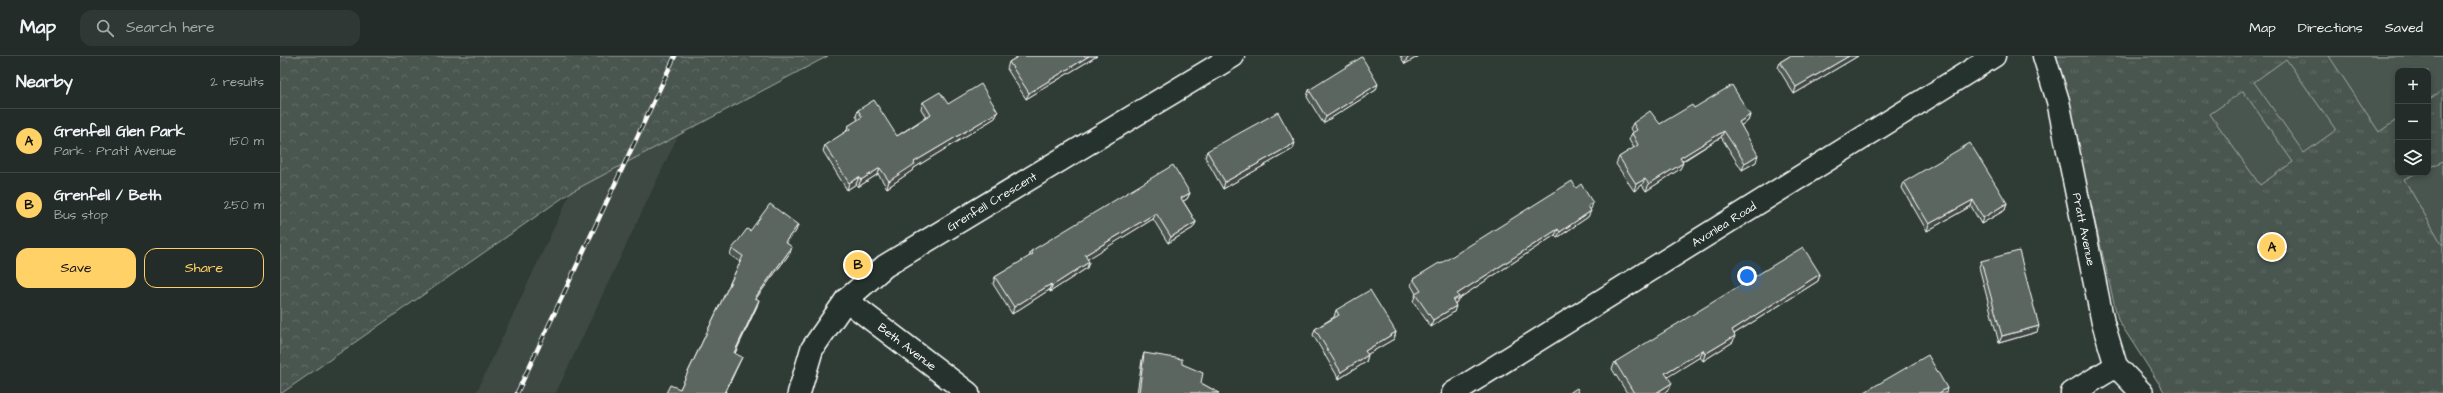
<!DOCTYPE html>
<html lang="en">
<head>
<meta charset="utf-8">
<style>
	:root { --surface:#232c28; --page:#2f3834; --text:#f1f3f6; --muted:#a3a7a8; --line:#404845; --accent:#ffd166 }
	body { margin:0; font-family:"Architects Daughter",sans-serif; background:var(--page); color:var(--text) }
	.controls { position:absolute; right:12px; top:12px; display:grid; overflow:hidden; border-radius:8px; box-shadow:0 2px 6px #0003 }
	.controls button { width:36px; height:36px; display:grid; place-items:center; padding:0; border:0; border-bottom:1px solid var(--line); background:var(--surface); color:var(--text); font:20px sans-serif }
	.you { position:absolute; left:1467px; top:220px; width:14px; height:14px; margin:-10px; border:3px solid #fff; border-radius:50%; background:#1a73e8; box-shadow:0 0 0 6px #1a73e833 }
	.badge { display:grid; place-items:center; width:26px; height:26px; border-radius:50%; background:var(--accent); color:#111; font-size:13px; font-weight:700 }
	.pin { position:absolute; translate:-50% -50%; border:2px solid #fff; box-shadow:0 1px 4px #0006 }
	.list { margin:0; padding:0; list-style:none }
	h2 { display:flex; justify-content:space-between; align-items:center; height:52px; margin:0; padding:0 16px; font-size:17px }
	h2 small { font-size:13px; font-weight:400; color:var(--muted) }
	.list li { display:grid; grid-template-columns:26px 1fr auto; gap:12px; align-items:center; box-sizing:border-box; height:64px; padding:0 16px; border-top:1px solid var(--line) }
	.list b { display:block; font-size:15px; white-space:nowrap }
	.list p { margin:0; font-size:13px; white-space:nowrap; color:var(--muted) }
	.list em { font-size:13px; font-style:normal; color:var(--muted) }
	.actions { display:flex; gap:8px; padding:12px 16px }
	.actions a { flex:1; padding:9px 0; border:1px solid var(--accent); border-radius:12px; text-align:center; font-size:14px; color:var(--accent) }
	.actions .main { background:var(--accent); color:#111 }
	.icon { flex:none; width:22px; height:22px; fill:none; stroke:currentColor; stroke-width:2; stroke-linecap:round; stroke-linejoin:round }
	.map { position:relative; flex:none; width:2163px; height:337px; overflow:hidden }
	header { display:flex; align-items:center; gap:24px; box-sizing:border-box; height:56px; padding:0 20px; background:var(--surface); border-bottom:1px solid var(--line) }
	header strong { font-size:19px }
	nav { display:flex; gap:22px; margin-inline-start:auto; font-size:14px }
	.search { width:280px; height:36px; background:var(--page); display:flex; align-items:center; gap:10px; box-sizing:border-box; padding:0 14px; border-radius:12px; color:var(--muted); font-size:15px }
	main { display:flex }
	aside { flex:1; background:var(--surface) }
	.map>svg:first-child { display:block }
	.built { fill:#3c4842 }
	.forest { fill:url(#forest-crowns); stroke:#a4aaa7 }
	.park { fill:url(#park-tufts); stroke:#a4aaa7; fill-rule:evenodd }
	.garden { fill:#4a544f; stroke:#a4aaa7 }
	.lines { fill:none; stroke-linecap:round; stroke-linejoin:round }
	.street-casing { stroke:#fff; stroke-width:25 }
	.secondary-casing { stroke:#fff; stroke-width:25 }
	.street { stroke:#26332d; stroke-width:22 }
	.secondary { stroke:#26332d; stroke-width:22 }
	.rail-casing { stroke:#fff; stroke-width:4.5 }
	.rail { stroke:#26332d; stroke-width:3; stroke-dasharray:9; stroke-linecap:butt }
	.wall { fill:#4e5853; stroke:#fff }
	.shaded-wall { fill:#404744; stroke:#fff }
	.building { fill:#5b6661; stroke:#fff }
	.labels { text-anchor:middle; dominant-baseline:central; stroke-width:3; stroke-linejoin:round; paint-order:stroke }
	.street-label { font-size:12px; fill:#fff; stroke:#26332d }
</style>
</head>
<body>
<header>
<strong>Map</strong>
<div class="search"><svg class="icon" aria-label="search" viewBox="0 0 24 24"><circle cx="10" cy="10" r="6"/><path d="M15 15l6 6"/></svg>Search here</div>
<nav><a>Map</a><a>Directions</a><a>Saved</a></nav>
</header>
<main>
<aside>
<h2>Nearby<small>2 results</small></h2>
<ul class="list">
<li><span class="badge">A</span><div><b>Grenfell Glen Park</b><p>Park · Pratt Avenue</p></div><em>150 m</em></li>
<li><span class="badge">B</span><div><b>Grenfell / Beth</b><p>Bus stop</p></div><em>250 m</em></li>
</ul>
<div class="actions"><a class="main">Save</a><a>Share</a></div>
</aside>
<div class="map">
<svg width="2163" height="337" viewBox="0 0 2163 337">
	<defs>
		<pattern id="forest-crowns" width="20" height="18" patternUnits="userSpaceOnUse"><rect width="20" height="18" fill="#4a544f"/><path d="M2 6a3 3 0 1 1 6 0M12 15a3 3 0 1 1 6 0" fill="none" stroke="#656e69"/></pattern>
		<pattern id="park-tufts" width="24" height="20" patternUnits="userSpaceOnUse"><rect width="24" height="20" fill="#4a544f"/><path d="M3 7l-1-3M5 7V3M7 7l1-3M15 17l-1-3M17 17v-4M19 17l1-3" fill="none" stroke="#656e69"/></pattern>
	</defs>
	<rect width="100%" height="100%" fill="#2f3b35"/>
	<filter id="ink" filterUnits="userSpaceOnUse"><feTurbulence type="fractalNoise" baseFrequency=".025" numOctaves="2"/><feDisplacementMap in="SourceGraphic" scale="8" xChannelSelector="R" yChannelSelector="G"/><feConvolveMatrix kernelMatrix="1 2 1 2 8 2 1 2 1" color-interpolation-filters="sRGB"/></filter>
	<g filter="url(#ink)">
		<!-- built -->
		<path class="built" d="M355,0H436L276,337H196Z"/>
		<!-- forest -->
		<path class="forest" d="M0,0H548L291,136L2,337H0Z"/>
		<!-- park -->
		<path class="park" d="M1776,0H2163V337H1885L1838,264ZM2118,15H2148V117H2118Z"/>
		<!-- garden -->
		<g class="garden">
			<path d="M2049,0H2163V34L2148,44V15H2118V63L2099,76Z"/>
			<path d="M2006,3L2056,74L2024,97L1974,26Z"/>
			<path d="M1963,35L2013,106L1980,129L1930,58Z"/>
			<path d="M2163,105V190L2124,123L2137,117H2148V112Z"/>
		</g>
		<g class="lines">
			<!-- street casing -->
			<g class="street-casing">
				<g id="street">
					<path id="s1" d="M1764,0L1778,45L1823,267L1836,310L1862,337"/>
					<path id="s2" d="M566,244L688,337"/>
					<path id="s3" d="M1173,337L1714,0"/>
					<path d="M1792,337L1836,310"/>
				</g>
			</g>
			<!-- secondary casing -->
			<g class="secondary-casing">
				<g id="secondary">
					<path id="s4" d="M519,337L532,293L566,244L605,210L953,0"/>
				</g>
			</g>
			<!-- street -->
			<use href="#street" class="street"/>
			<!-- secondary -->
			<use href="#secondary" class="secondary"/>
			<!-- rail casing -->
			<g class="rail-casing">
				<path id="rail" d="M237,337L395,0"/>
			</g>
			<!-- rail -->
			<use href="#rail" class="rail"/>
		</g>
		<!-- wall -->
		<g class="wall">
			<path d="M739,0H817L746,43L727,13L729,6Z"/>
			<path d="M1120,0H1139L1125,8Z"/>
			<path d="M1510,0H1578L1514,38L1498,12L1500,6Z"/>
			<path d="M1029,34H1096L1043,67L1027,41Z"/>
			<path d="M643,46L668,48L718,56L715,62L634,112L633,114L607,132L598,118L578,131L576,128L567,134L543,95L545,89L566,76L568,70L578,64L576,60L578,54L617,80L646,61L641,53Z"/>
			<path d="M1414,52L1470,59L1468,65L1461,69L1476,106L1462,114L1441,81L1402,106L1400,113L1366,135L1362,129L1354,135L1336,108L1339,101L1354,92L1349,84L1352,77H1353L1350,73L1353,67L1380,68Z"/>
			<path d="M1013,93L943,133L925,101L927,95Z"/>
			<path d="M1624,126L1727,147L1725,154L1701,168L1691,150L1647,175L1622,132Z"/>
			<path d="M910,137L907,143L903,145L916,166L913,172L888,187L873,163L807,203L809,206L807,212L770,236L769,234L732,258L713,228L715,221L749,201L751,195Z"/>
			<path d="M1311,153L1310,154L1308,161L1277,182L1275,179L1178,243L1176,247L1175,248L1174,256L1151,271L1133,245L1136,238L1131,229L1133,223L1160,208Z"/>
			<path d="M516,175L506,187L510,197L476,242L477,250L455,297L459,307L445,337H386L400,333L460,206L450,199L452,193Z"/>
			<path d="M1701,205L1757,276L1719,287L1699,211Z"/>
			<path d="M1540,218L1538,225L1454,278L1453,286L1423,305L1420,301L1387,321L1389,334L1384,337H1347L1332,313L1335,306Z"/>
			<path d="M1056,254L1116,276L1114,283L1088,298L1086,306L1059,323L1033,279L1035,273L1054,261Z"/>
			<path d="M864,297L902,308L921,327L939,337H857L862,304Z"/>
		</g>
		<!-- shaded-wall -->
		<g class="shaded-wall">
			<path d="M809,0H817L746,43L749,37Z"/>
			<path d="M1130,0H1139L1125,8L1127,2Z"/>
			<path d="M1569,0H1578L1514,38L1516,31Z"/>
			<path d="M1098,28L1096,34L1043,67L1046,61Z"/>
			<path d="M718,56L715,62L634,112L633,114L607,132L609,125L634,106Z"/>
			<path d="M1470,59L1468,65L1457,72L1459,66Z"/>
			<path d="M1444,75L1441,81L1397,108L1400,102Z"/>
			<path d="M1015,87L1013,93L943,133L945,126Z"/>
			<path d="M1478,99L1476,106L1462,114L1465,107Z"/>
			<path d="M1403,107L1400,113L1366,135L1369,128Z"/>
			<path d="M600,112L598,118L578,131L581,124Z"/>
			<path d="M579,121L576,128L567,134L569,127Z"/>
			<path d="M1365,123L1362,129L1354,135L1356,128Z"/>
			<path d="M910,137L907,143L898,148L901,142Z"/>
			<path d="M1693,144L1691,150L1647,175L1649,168Z"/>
			<path d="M1313,147L1311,153L1306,157L1308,150Z"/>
			<path d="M1727,147L1725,154L1701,168L1703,162Z"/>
			<path d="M1311,155L1308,161L1277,182L1280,176Z"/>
			<path d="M876,157L873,163L803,206L805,199Z"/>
			<path d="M916,166L913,172L888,187L891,181Z"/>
			<path d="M518,169L516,175L502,193L505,186Z"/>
			<path d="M1278,173L1275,179L1178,243L1176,247L1171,250L1173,244L1177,238Z"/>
			<path d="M512,191L510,197L472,248L475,242Z"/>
			<path d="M809,206L807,212L770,236L772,230Z"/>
			<path d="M1540,218L1538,225L1449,281L1452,274Z"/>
			<path d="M771,228L769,234L732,258L734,251Z"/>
			<path d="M479,244L477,250L452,304L454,297Z"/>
			<path d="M1176,250L1174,256L1151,271L1153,264Z"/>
			<path d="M1759,270L1757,276L1719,287L1722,280Z"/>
			<path d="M1116,276L1114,283L1083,301L1085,295Z"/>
			<path d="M1455,280L1453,286L1423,305L1425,298Z"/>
			<path d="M1423,294L1420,301L1383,324L1385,317Z"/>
			<path d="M1088,299L1086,306L1059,323L1061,316Z"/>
			<path d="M462,301L459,307L445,337H444Z"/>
			<path d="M1392,327L1389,334L1384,337H1376Z"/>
			<path d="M1667,332L1666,337H1659Z"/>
		</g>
		<!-- building -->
		<g class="building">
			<path d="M739,0H809L749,37L729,6Z"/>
			<path d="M1510,0H1569L1516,31L1500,6Z"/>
			<path d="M1082,1L1098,28L1046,61L1029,34Z"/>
			<path d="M701,28L718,56L634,106L635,108L609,125L600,112L581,124L579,121L569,127L545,89L570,73L568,70L582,61L578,54L594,44L617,80L651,59L643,46L660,36L668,48Z"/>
			<path d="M1452,29L1470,59L1459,66L1478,99L1465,107L1444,75L1400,102L1403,107L1369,128L1365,123L1356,128L1339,101L1358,89L1352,77L1357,74L1353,67L1370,55L1380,68L1412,49L1414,52Z"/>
			<path d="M998,56L1015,87L945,126L927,95Z"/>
			<path d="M1690,87L1727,147L1703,162L1693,144L1649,168L1624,126Z"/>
			<path d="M893,109L910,137L901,142L916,166L891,181L876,157L805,199L809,206L772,230L771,228L734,251L715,221L753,198L751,195Z"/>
			<path d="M1292,125L1296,132L1301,128L1313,147L1308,150L1311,155L1280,176L1278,173L1177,238L1179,241L1173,244L1176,250L1153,264L1135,238L1141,235L1133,223L1159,207L1160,208Z"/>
			<path d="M490,148L518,169L505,186L512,191L475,242L479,244L454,297L462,301L444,337H386L390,329L400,333L463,200L452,193L467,173L470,175Z"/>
			<path d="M1523,191L1540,218L1452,274L1455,280L1425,298L1423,294L1385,317L1392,327L1376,337H1354L1335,306Z"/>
			<path d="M1739,195L1759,270L1722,280L1701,205Z"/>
			<path d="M1090,234L1116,276L1085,295L1088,299L1061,316L1035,273L1059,259L1056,254Z"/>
			<path d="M864,297L902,303V308L923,317L921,327L939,337H859Z"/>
			<path d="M1648,299L1667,332L1659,337H1583Z"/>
			<path d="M1297,332L1299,337H1289Z"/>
		</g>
	</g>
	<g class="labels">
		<!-- street labels -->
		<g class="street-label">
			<text stroke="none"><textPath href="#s4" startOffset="282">Grenfell Crescent</textPath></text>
			<text stroke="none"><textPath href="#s3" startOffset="319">Avonlea Road</textPath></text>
			<text stroke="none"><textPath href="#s1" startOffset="178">Pratt Avenue</textPath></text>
			<text stroke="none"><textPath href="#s2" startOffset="77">Beth Avenue</textPath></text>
		</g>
	</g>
</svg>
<div class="controls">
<button>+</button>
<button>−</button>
<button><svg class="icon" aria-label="layers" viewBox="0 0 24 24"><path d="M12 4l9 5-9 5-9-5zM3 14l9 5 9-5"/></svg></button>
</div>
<div class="you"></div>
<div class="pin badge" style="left:1992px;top:191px">A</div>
<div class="pin badge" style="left:578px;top:209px">B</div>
</div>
</main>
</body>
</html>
